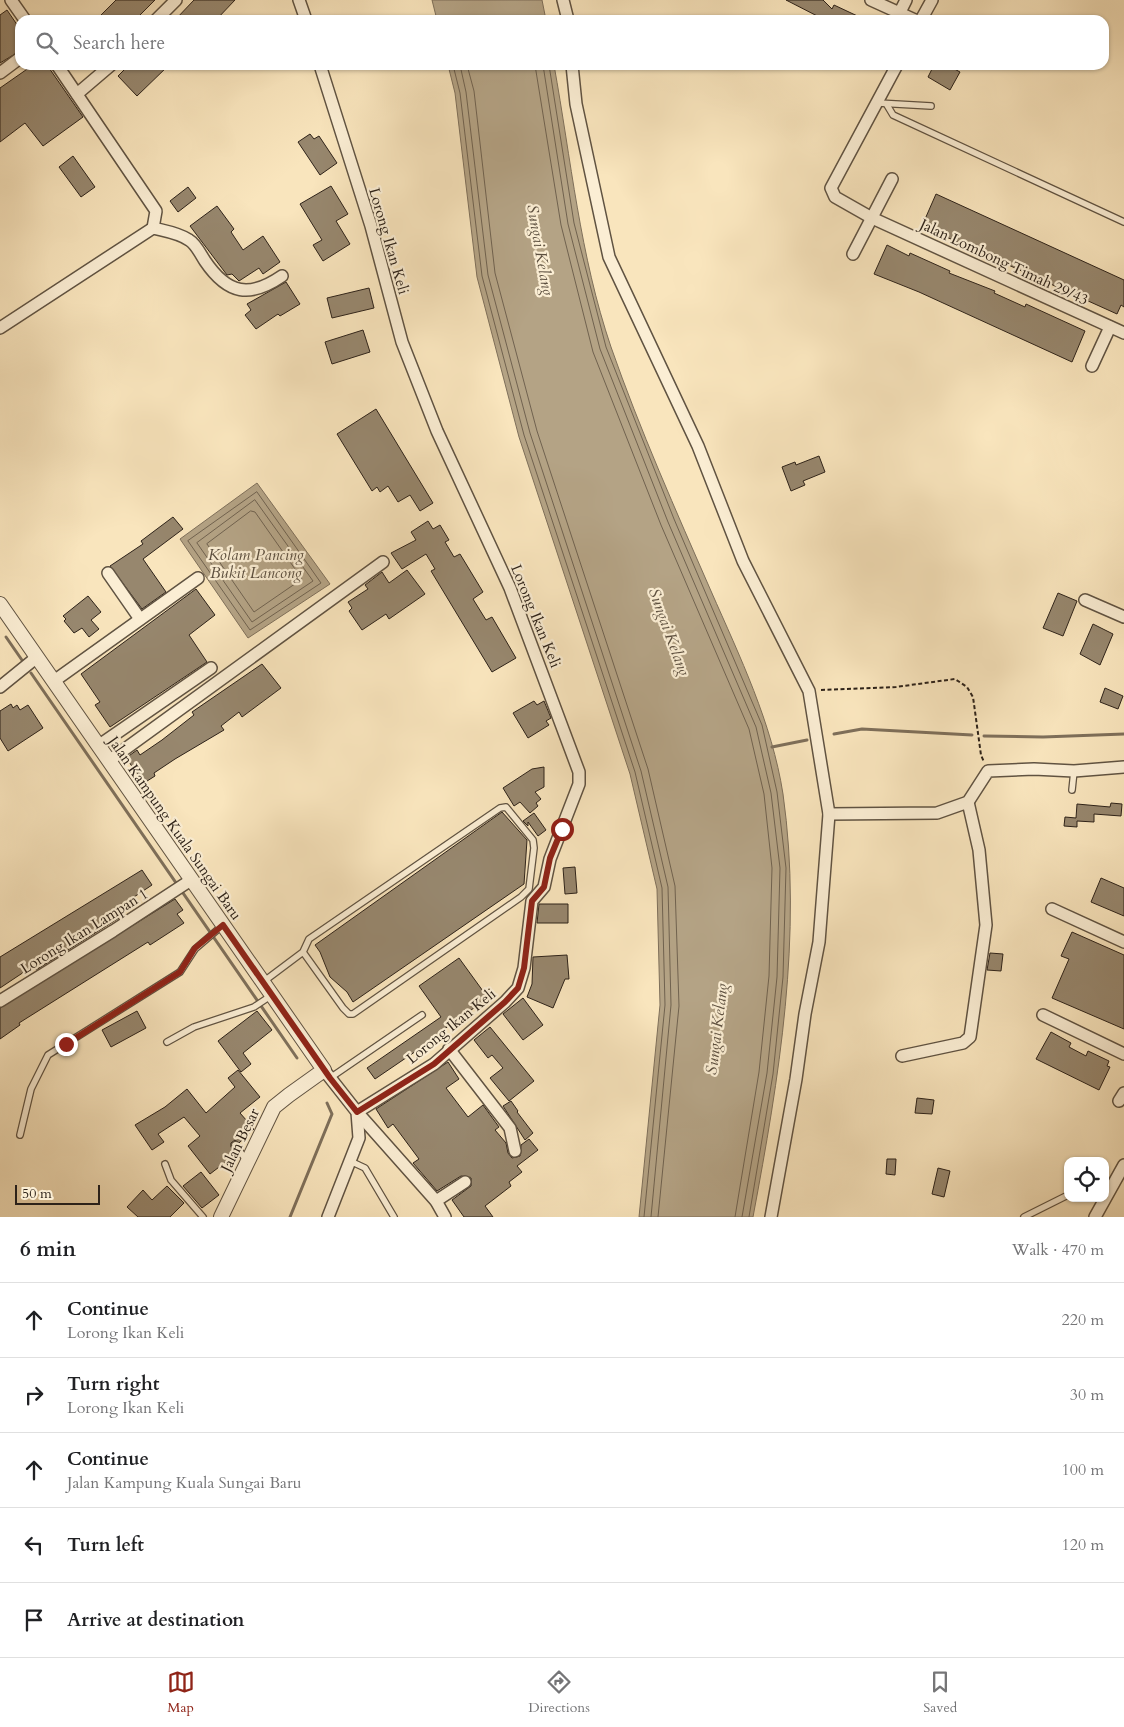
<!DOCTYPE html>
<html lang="en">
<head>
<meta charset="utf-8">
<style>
	:root { --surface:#fff; --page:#f2f2f2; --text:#202124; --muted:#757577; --line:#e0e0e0; --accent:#8f2418 }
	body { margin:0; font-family:Cardo,serif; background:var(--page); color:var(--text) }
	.controls { position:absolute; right:15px; bottom:15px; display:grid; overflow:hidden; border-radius:10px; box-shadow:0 1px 4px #0004 }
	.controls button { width:45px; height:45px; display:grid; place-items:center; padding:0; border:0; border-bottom:1px solid var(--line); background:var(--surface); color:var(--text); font:25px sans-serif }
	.scale { position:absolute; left:15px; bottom:12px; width:85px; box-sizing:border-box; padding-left:5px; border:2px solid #2d2219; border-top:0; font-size:14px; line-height:18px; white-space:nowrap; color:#2d2219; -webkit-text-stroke:4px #fbeed4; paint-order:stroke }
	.stop { position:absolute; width:15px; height:15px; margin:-11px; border:4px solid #8f2418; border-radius:50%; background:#fff }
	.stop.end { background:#8f2418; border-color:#fff; box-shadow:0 1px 5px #0008 }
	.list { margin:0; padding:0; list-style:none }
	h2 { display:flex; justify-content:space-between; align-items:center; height:65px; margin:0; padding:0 20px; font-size:21px }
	h2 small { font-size:16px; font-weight:400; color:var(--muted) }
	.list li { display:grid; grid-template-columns:32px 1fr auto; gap:15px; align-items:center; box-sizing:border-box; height:75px; padding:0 20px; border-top:1px solid var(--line) }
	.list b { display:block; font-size:19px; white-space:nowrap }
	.list p { margin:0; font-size:16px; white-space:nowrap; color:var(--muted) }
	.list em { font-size:16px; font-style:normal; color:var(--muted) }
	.icon { flex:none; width:28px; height:28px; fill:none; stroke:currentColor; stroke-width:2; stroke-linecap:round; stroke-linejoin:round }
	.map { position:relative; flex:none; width:1124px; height:1217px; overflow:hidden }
	.search { position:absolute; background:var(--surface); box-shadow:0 1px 4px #0004; left:15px; right:15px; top:15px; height:55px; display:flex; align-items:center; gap:12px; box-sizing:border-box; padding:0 18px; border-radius:15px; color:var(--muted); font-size:19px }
	.sheet { height:440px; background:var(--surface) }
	nav { display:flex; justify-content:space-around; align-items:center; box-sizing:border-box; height:70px; border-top:1px solid var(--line); background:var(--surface); font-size:14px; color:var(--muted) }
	nav a { display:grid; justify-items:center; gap:2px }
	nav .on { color:var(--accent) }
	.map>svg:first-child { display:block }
	.water { fill:#b4a385; stroke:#7e6f5a }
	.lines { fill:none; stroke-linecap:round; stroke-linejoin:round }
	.shore { stroke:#70624f; stroke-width:1 }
	.stream { stroke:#7e6f5a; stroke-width:3 }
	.building { fill:#97876e; stroke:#2d2219 }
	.service-casing { stroke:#605342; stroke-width:8 }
	.minor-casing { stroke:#605342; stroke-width:14 }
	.tertiary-casing { stroke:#605342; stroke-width:16 }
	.path { stroke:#2d2219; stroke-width:2; stroke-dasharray:4 2.5; stroke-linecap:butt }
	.service { stroke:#fbeed4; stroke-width:5.5 }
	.minor { stroke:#fbeed4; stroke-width:11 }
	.tertiary { stroke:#fbeed4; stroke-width:14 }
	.route { stroke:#8f2418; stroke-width:6 }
	.labels { text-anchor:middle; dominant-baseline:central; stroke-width:4.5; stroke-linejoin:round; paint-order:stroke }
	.street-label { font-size:15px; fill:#2d2219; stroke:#fbeed4 }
	.water-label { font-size:16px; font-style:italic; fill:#5c4f3f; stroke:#fbeed4 }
</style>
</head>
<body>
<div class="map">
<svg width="1124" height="1217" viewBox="0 0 1124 1217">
	<rect width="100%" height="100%" fill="#f9e5bd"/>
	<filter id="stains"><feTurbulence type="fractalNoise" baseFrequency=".004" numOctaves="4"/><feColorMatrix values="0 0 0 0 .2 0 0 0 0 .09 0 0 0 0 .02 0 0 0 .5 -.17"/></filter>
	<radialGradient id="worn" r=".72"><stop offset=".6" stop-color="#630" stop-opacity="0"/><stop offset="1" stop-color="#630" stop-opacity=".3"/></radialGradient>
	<!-- water -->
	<g class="water">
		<path d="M432,0H542L546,20H437Z"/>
		<path d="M448,65H554C571,159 580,256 611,347C640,430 676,511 711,591C740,657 772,723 783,794C803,935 779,1078 753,1217H639L660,1005L657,889L630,774L519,437L477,277L455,93Z"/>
		<path d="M257,483L330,584L248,638L180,539Z"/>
	</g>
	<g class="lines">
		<!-- shore -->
		<g class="shore">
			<path d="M453,65L460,93L482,276L524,435L635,772L662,888L665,1005L644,1217"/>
			<path d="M460,65L466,92L488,275L530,433L641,771L668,887L671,1005L651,1217"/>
			<path d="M467,65L474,91L495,273L537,431L648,769L675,886L679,1006L658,1217"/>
			<path d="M535,65L561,225L593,352L661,525L749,729L764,794L772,868L769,976L759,1072L735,1217"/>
			<path d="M543,65L568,224L600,349L668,522L756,727L771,793L780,868L777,977L767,1073L742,1217"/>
			<path d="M549,65L574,223L606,347L674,519L762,725L777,792L786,868L783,977L773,1074L749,1217"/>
			<path d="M257,492L321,583L250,630L188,541Z"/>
			<path d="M255,500L313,581L252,622L197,543Z"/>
			<path d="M251,511L255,512L302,579L254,612L207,544Z"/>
		</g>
		<!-- stream -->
		<g class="stream">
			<path d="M6,637L24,663"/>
			<path d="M31,673L297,1058"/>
			<path d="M834,734L862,729L972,735"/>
			<path d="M984,736L1043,737L1124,734"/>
			<path d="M772,747L807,740"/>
			<path d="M290,1217L332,1114L327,1103"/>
		</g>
	</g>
	<!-- building -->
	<g class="building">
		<path d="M116,0H155L135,20H96Z"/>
		<path d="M194,0H235L216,20H175Z"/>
		<path d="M786,0H823L832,9L834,5L866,20H825Z"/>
		<path d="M7,10L20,29V38L16,41L20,51L0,63V15Z"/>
		<path d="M33,65H47L83,117L43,146L25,123L0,142V88Z"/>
		<path d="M129,65H169L137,96L118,76Z"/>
		<path d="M934,65H947L960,72L950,90L928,77Z"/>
		<path d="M310,134L314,139L319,136L337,163L320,175L298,142Z"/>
		<path d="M73,156L95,187L81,197L59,167Z"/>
		<path d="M331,186L348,214L336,221L350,244L323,261L313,245L322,240L300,204Z"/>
		<path d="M188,187L196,198L178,212L170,201Z"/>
		<path d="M936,194L1124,280V307L1121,305L1117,314L922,226Z"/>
		<path d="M217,206L234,229L231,232L243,250L263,236L280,262L263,274L259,268L239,281L232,274L227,275L190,226Z"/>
		<path d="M887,245L909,256L910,253L950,271L949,273L995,291L994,293L1025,307L1026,304L1085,331L1072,362L919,292L874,274Z"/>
		<path d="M286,282L300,304L280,316L278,314L256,329L245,315L251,310L247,304Z"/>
		<path d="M369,288L374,308L332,318L327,298Z"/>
		<path d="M363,330L370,352L332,364L325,342Z"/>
		<path d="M376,409L433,503L420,511L410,495L398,502L388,486L380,492L377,487L372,491L337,434Z"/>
		<path d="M819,456L825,472L803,481L805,485L791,491L782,467L795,462L796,465Z"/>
		<path d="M173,517L183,529L143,559L166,592L142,609L110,566L143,544L141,541Z"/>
		<path d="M428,521L433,529L440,525L449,540L445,542L454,557L460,554L483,592L473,599L486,620L492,617L516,658L492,672L431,571L435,569L426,554L402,569L391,553L416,540L411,532Z"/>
		<path d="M407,570L425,594L389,619L386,614L362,630L349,611L352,608L348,602L368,589L365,585L382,572L389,583Z"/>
		<path d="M196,589L215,615L189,635L207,662L110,727L95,705L100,702L81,674Z"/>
		<path d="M1058,593L1077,601L1063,636L1043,628Z"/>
		<path d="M88,596L101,612L91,620L99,629L89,637L82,628L74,633L64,621L66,619L63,616Z"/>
		<path d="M1093,624L1113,634L1100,665L1080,654Z"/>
		<path d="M262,664L281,688L242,717L239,712L221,726L224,730L175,759L154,773L155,776L144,783L126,758L137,750L140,755L162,740L194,715L192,712Z"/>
		<path d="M1105,688L1123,696L1118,709L1100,702Z"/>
		<path d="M534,701L537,705L544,701L551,718L546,721L549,725L528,738L513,713Z"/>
		<path d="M11,704L13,708L17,705L20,710L28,705L43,728L8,751L0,738V711Z"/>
		<path d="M544,767V787L535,792L541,799L536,803L538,806L530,813L520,802L514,806L503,788L532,769Z"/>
		<path d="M1111,803L1122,804L1121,816L1094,814V822L1077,821V827L1064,826L1065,817L1076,818L1077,804L1110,807Z"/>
		<path d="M502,812L527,840L524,884L353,1002L347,992L330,977L320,952L315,945Z"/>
		<path d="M534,813L546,830L538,836L528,822V826L523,821Z"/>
		<path d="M575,867L577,893L565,894L563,868Z"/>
		<path d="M142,870L152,885L113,911L119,918L36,970L33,966L0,988V957Z"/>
		<path d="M1101,878L1124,888V916L1091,902Z"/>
		<path d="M175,899L183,910L177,914L184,923L150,945L148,942L89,979L19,1023L20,1025L0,1039V1008Z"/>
		<path d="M539,904H568V923H537Z"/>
		<path d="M1072,932L1124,955V1029L1052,998L1069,959L1061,956Z"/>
		<path d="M990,953L1003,954L1001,971L987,970Z"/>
		<path d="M567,955L569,979H565L553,1008L527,997L532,984L533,957Z"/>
		<path d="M459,958L488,998L443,1030L444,1032L375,1079L367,1068L441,1017L419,986Z"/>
		<path d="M523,998L543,1025L523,1040L503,1014Z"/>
		<path d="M137,1011L146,1028L111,1047L102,1030Z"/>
		<path d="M257,1011L272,1030L243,1053L251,1064L241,1072L218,1041Z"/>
		<path d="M490,1027L534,1081L509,1101L490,1078L503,1068L492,1055L488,1058L474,1040Z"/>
		<path d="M1051,1032L1071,1043L1069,1047L1086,1056L1088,1051L1109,1061L1107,1066L1110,1067L1099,1090L1036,1059Z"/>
		<path d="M448,1062L459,1079L446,1088L468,1117L483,1105L499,1127L495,1130L506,1143L508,1153L512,1158L520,1156L521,1145L529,1139L538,1150L517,1166L522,1172L509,1182L511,1186L485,1206L493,1217H464L452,1200L471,1186V1178L461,1176L437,1191L413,1163L419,1159L393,1124L388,1128L376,1109Z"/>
		<path d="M238,1070L260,1097L240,1113L254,1129L239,1143L235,1140L231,1143V1147L236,1154L210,1174L188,1146L200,1136L184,1117L158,1134L164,1142L152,1150L135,1125L165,1107L187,1089L206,1113L235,1087L228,1078Z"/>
		<path d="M917,1098L934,1100L932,1114L915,1113Z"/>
		<path d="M511,1101L518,1111L517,1112L533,1133L525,1140L503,1106Z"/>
		<path d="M887,1159H896L895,1175L886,1174Z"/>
		<path d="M938,1168L950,1171L944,1197L932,1194Z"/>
		<path d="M201,1172L219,1195L202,1208L183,1186Z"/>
		<path d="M167,1186L184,1203L170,1217H138L127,1207L143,1190L152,1200Z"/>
	</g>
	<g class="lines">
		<!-- service casing -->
		<g class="service-casing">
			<g id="service">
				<path d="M878,103L931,106"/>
				<path d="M887,105L893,115L1124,222"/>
				<path d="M1072,790L1074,771"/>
				<path d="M263,982L303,952L343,1008L349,1014H353L521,897L529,889L534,848L533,840L506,807L500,808L309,939L303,952"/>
				<path d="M167,1042L194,1027L254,1007L272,995"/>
				<path d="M330,1078L422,1015"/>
				<path d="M20,1135L31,1089L48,1055L180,972L195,949L223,925"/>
				<path d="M235,1145L247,1161"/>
				<path d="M350,1161L365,1168L394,1217"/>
				<path d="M165,1164L171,1180L203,1217"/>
				<path d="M1024,1217L1068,1195"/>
			</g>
		</g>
		<!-- minor casing -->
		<g class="minor-casing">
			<g id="minor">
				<path d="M11,0L25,20"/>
				<path d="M299,0L306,20"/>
				<path d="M563,0L568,20"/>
				<path d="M871,0L915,20"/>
				<path d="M156,20L176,0"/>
				<path d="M896,20L906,0"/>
				<path d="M921,20L932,0"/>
				<path d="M57,65L156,211L153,228"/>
				<path d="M320,65L371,226L402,342L437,431L510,588L579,772V784L550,859L544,887L532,901L524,968L518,988L505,1002L434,1064L357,1112L436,1201L445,1217"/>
				<path d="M572,65L576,104L609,257L698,446L743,561L809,691L829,814L819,942L805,1014L796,1079L771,1217"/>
				<path d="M897,65L831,188L835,197L872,218L1124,333"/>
				<path d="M0,73L20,58"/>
				<path d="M77,94L111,65"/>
				<path d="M853,254L892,179"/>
				<path d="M0,328L153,228C165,231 179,233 189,240C196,244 201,255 205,261C228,295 250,298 282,276"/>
				<path d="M1092,366L1110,327"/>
				<path d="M108,573L140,619"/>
				<path d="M1085,600L1124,617"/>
				<path d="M54,681L198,578"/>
				<path d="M0,687L37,657"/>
				<path d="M98,746L211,668"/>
				<path d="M110,760L383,562"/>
				<path d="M829,814L937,813L968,802L988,771L1034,769L1074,771L1124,767"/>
				<path d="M1052,909L1124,942"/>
				<path d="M0,1001L113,931L191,880"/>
				<path d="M1043,1015L1124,1054"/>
				<path d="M449,1049L510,1128L515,1151"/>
				<path d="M902,1056L963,1043L970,1037L986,925L979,850L968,802"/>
				<path d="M324,1070L357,1112L359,1138L328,1217"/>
				<path d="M1119,1101L1124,1093"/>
				<path d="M436,1201L465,1182"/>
				<path d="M1095,1217L1124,1165"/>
			</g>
		</g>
		<!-- tertiary casing -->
		<g class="tertiary-casing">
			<path id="tertiary" d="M0,604L324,1070L289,1095L274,1107L221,1217"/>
		</g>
		<!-- path -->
		<path class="path" d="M821,690L896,687L955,679L967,687L973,697L981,755L984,762"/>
		<!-- service -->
		<use href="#service" class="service"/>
		<!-- minor -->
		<use href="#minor" class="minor"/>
		<!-- tertiary -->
		<use href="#tertiary" class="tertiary"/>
	</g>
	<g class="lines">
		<!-- route -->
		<path class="route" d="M66,1044L180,972L195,948L223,925L330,1078L357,1112L434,1064L505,1002L518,988L524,968L532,901L544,887L550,858L562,829"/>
	</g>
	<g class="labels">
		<!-- street labels -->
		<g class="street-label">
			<text transform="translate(389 241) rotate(74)">Lorong Ikan Keli</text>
			<text transform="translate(1004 262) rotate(25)">Jalan Lombong Timah 29/43</text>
			<text transform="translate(536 616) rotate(68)">Lorong Ikan Keli</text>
			<text transform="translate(175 828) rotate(55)">Jalan Kampung Kuala Sungai Baru</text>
			<text transform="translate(84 931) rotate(-32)">Lorong Ikan Lampan 1</text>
			<text transform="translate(451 1026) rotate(-39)">Lorong Ikan Keli</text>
			<text transform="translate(240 1140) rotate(-64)">Jalan Besar</text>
		</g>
		<!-- water labels -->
		<g class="water-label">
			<text transform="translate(540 250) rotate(80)">Sungai Kelang</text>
			<text x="256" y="555">Kolam Pancing<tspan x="256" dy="18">Bukit Lancong</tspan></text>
			<text transform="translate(669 632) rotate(70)">Sungai Kelang</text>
			<text transform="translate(717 1029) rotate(-83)">Sungai Kelang</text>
		</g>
	</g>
	<rect width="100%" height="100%" filter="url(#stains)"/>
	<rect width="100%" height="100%" fill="url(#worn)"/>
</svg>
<div class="controls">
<button><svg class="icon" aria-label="locate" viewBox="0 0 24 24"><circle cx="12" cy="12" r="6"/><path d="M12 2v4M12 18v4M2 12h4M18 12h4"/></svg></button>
</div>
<div class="scale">50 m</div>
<div class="stop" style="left:562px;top:829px"></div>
<div class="stop end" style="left:66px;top:1044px"></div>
<div class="search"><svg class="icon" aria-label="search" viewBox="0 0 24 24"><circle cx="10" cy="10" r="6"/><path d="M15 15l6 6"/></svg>Search here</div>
</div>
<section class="sheet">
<h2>6 min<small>Walk · 470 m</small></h2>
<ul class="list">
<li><svg class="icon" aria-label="ahead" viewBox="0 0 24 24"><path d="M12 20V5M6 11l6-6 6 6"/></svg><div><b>Continue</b><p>Lorong Ikan Keli</p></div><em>220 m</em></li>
<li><svg class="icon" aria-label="right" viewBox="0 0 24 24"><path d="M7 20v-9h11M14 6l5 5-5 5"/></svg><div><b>Turn right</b><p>Lorong Ikan Keli</p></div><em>30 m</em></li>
<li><svg class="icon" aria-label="ahead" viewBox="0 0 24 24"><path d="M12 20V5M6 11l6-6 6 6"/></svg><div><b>Continue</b><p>Jalan Kampung Kuala Sungai Baru</p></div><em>100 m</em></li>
<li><svg class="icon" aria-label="left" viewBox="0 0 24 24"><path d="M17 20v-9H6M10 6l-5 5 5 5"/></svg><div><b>Turn left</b></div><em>120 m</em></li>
<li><svg class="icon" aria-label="arrive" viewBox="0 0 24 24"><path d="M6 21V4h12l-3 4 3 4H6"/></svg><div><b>Arrive at destination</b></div></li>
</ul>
</section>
<nav>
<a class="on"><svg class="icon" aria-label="map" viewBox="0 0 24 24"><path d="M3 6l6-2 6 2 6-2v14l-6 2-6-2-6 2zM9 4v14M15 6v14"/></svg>Map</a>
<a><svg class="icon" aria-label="directions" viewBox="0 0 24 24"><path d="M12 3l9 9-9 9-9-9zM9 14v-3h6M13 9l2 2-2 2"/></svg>Directions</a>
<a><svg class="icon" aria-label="saved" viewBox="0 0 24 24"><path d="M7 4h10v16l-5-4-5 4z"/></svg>Saved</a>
</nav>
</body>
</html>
